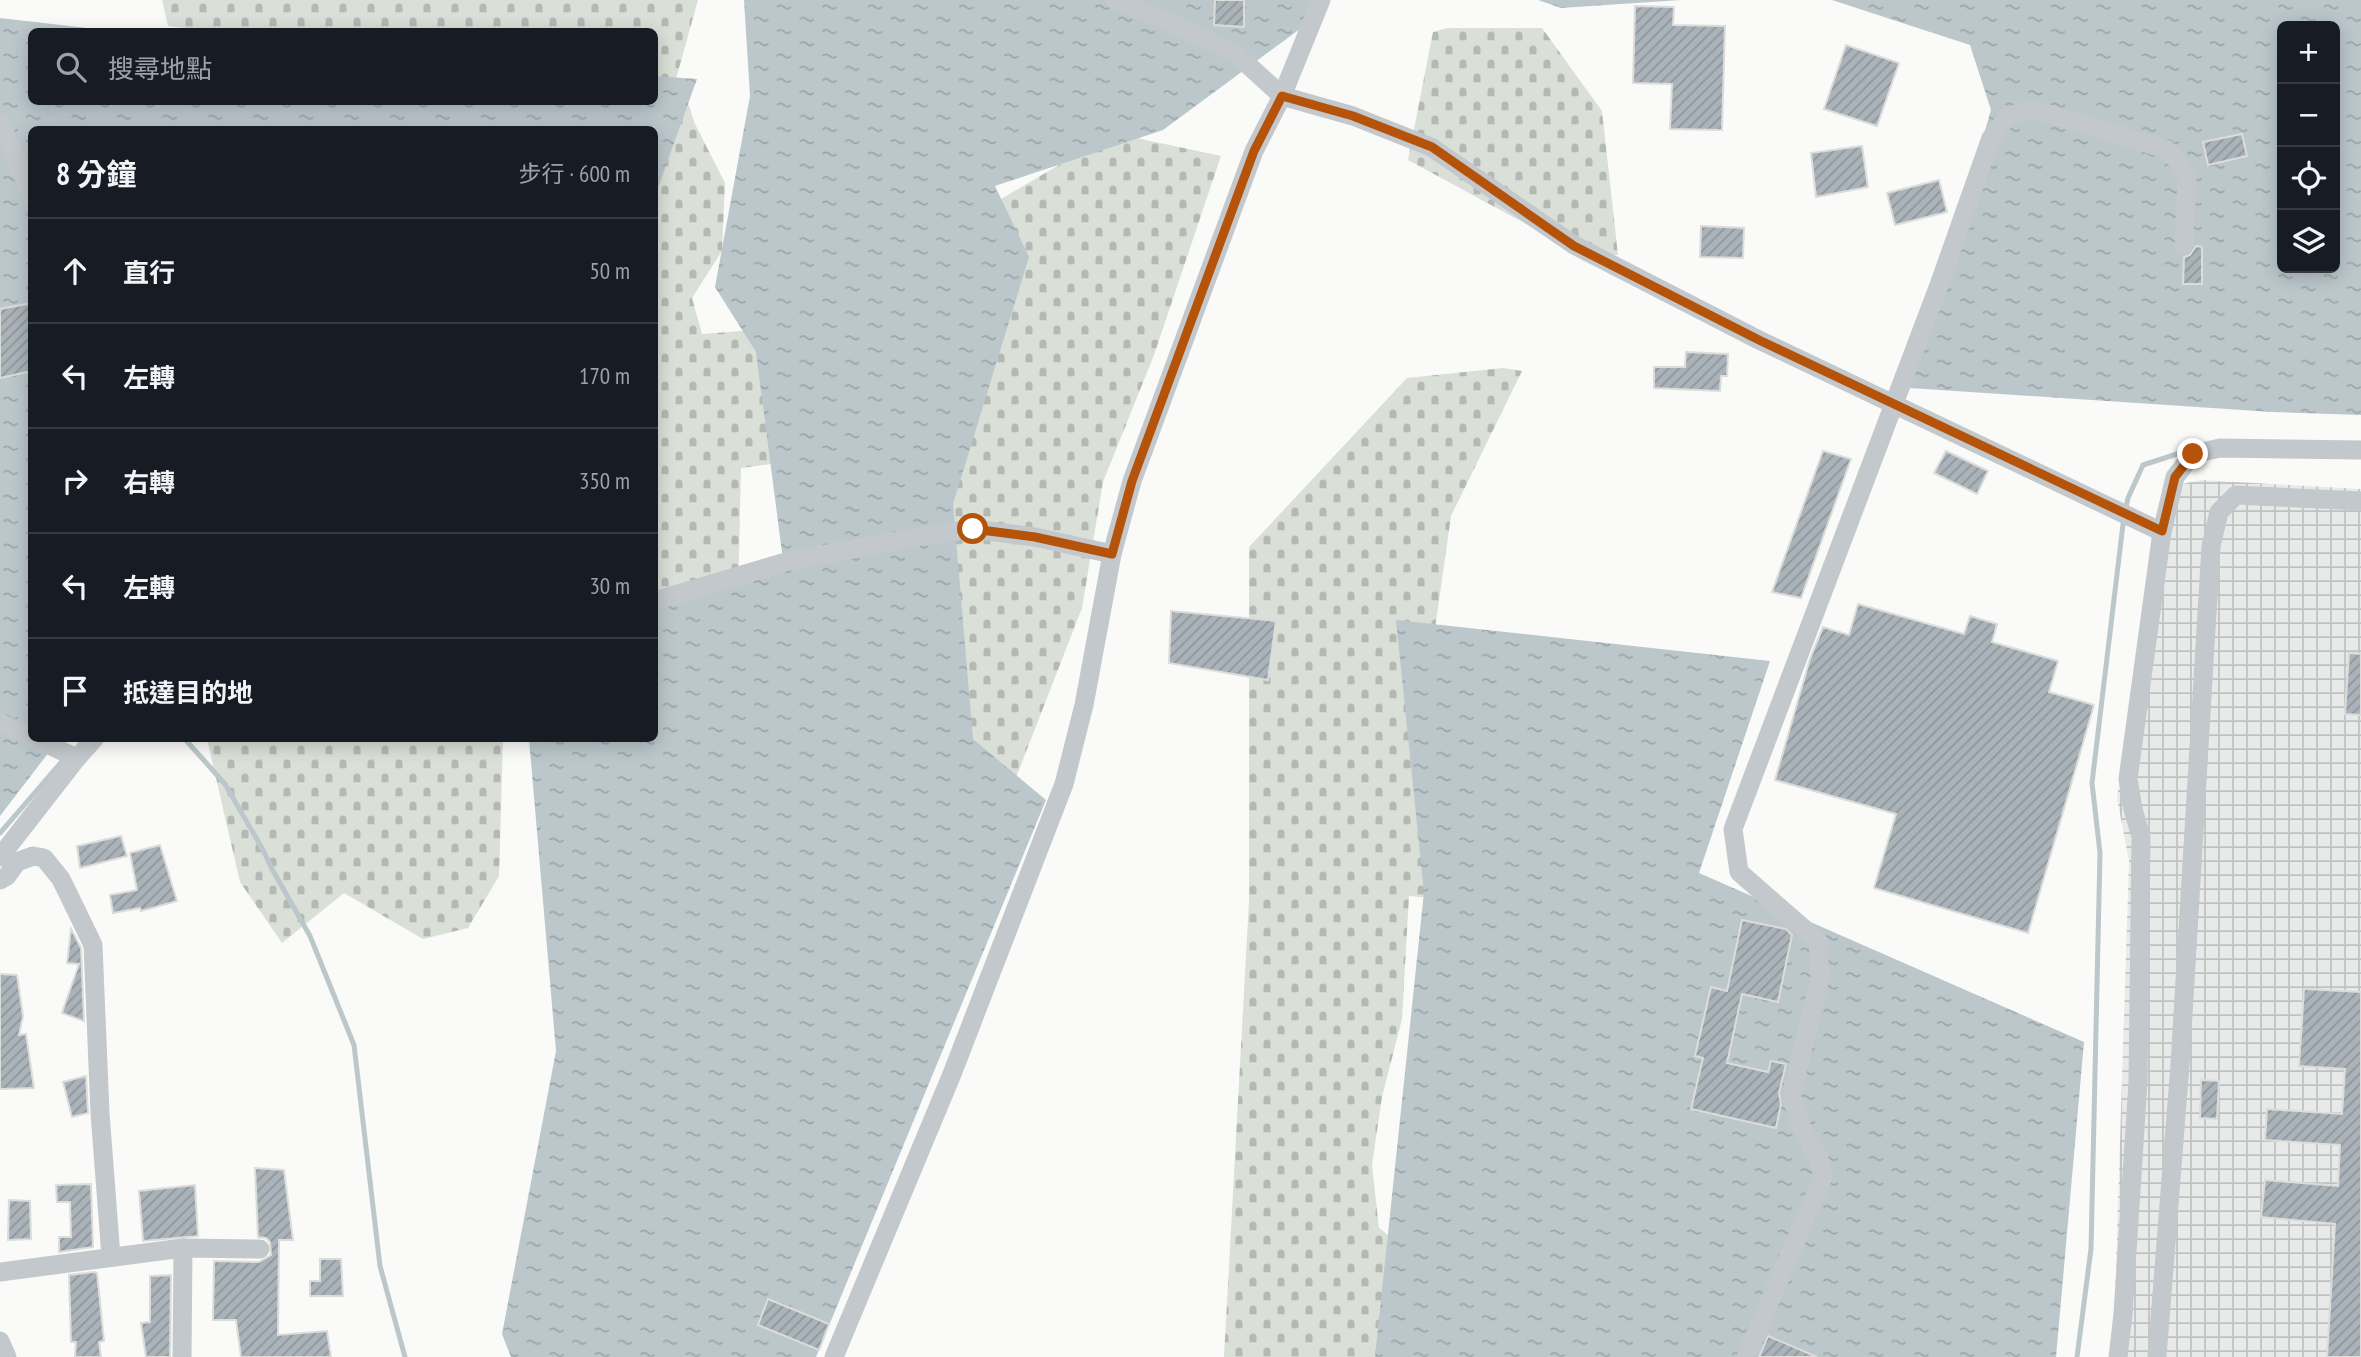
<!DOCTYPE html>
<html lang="zh-TW">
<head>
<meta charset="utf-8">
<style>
	:root { --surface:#171b24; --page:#242831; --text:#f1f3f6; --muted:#9ea1a6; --line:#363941 }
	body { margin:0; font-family:"PT Sans Narrow","Noto Sans TC",sans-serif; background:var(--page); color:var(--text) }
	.controls { position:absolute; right:21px; top:21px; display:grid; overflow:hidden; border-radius:10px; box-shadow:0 4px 18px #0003 }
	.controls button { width:63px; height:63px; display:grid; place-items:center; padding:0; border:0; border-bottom:2px solid var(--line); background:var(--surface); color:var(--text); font:35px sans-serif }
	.stop { position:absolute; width:21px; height:21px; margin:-16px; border:5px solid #b45309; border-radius:50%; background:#fff }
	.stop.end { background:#b45309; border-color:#fff; box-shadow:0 2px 7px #0008 }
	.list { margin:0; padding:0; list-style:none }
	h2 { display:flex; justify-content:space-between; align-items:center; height:91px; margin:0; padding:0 28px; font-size:30px }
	h2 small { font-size:23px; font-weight:400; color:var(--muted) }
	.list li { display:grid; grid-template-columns:46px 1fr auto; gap:21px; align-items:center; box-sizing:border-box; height:105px; padding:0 28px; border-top:2px solid var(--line) }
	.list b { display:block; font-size:26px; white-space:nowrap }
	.list em { font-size:23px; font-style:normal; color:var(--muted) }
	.icon { flex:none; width:38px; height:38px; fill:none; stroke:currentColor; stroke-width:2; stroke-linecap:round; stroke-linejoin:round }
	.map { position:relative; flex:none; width:2361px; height:1357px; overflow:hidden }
	.search { position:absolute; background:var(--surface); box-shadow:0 4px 18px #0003; left:28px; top:28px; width:630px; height:77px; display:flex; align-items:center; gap:18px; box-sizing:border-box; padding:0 24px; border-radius:10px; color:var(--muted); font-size:26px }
	.panel { position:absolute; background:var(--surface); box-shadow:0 4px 18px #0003; left:28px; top:126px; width:630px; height:616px; border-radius:10px }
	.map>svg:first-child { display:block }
	.industrial { fill:url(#industrial-grid) }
	.cemetery { fill:url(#cemetery-stones) }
	.water { fill:url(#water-ripples); fill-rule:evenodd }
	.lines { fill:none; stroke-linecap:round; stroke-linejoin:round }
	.stream { stroke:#bbc7cb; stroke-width:5 }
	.building { fill:url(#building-hatch); stroke:#dcdcda; stroke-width:2 }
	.minor { stroke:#c3c8cc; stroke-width:19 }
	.route { stroke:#b45309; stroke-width:9 }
</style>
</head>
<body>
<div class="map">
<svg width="2361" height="1357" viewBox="0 0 2361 1357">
	<defs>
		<pattern id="industrial-grid" width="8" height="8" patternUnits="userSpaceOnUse" patternTransform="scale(1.75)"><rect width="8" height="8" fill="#e8e9e9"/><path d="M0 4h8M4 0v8" fill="none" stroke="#c0c1c2"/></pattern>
		<pattern id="cemetery-stones" width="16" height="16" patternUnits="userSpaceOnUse" patternTransform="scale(1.75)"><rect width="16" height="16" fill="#dadfd7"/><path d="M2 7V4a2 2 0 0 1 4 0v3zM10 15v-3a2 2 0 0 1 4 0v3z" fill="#b4b9b4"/></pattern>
		<pattern id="water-ripples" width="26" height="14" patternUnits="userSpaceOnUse" patternTransform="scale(1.75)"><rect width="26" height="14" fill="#bbc7cb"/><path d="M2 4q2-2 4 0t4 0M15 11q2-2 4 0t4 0" fill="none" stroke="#9ca6aa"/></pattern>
		<pattern id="building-hatch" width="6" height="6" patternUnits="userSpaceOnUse" patternTransform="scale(1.75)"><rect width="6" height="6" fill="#aab3b9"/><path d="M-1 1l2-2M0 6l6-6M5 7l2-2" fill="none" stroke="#8e969c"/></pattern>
	</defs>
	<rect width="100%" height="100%" fill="#fafaf8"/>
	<!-- industrial -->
	<path class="industrial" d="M2201,480L2361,489V1357H2110L2114,1330L2129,861L2117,798L2168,487Z"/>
	<!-- cemetery -->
	<g class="cemetery">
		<path d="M162,0H698L674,86H682L695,124L725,183L722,251L692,298L702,334L934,316L984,209L1113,133L1221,156L1154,355L1103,482L1082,608L1001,816L936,698L892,449L741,468L738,596L655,625L654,32L213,31L168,26Z"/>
		<path d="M1447,28H1542L1602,111L1618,255L1581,254L1408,160L1433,32Z"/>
		<path d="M1503,368L1522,371L1451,516L1427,685L1466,901L1409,896L1402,1019L1382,1097L1372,1165L1379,1228L1411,1253L1380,1357H1224L1249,901V547L1407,378Z"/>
		<path d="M207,739H503L499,876L468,928L423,939L344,893L282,943L240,882Z"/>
	</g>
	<!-- water -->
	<g class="water">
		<path d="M744,0H1315L1304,26L1163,130L995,186L1029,257L953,504L973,739L1046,800L816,1357H511L502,1334L556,1051L529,739L654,738L655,608L783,560L756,352L715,287L750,96Z"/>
		<path d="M1538,0H1681L1561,8Z"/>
		<path d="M1832,0H2361V415L2272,412L1910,388L1991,110L1970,45ZM2282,26H2335V268H2282Z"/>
		<path d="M0,18L113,31L32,32V102H654L655,76L697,79L655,196L654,130H32V738L59,739L0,816Z"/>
		<path d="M1396,620L1770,661L1699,873L2084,1042L2056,1357H1375L1424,892Z"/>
	</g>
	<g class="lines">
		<!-- stream -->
		<g class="stream">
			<path d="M184,738L225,784L263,850L272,869L310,936L354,1045L380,1266L405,1357"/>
			<path d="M0,833L64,759"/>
			<path d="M2077,1357L2091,1249L2100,853L2092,783L2124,516L2128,498L2143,465L2180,453H2186"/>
		</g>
	</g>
	<!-- building -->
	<g class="building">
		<path d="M1215,0H1244V27L1214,25Z"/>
		<path d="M1635,6L1674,7L1673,25L1725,26L1722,130L1670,129L1672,84L1633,83Z"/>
		<path d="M1846,45L1899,63L1877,126L1824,109Z"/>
		<path d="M2242,134L2247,156L2208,165L2203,142Z"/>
		<path d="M1862,146L1868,187L1816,197L1811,153Z"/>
		<path d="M1939,180L1947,212L1895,225L1887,193Z"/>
		<path d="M1701,226L1744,228L1743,258L1700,257Z"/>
		<path d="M2196,246L2202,247V284H2183L2184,257L2190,255Z"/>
		<path d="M32,303V371L0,378V309Z"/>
		<path d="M1686,352L1728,354L1727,376H1721L1720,391L1654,388V367H1685Z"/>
		<path d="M1823,451L1851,459L1801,598L1772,592Z"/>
		<path d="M1946,451L1988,471L1977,494L1934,473Z"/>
		<path d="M1858,604L1964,634L1970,616L1997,624L1992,642L2058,661L2049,692L2094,705L2028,933L1874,888L1896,814L1775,780L1810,659L1823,627L1849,635Z"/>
		<path d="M1171,611L1276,621L1268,680L1169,663Z"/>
		<path d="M2349,653L2361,654V715L2345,714Z"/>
		<path d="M121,836L127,856L80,868L77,846Z"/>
		<path d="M160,845L177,901L141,911L140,908L113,913L110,895L137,890L130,853Z"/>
		<path d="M1742,920L1786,929L1792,935L1778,1002L1742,994L1727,1063L1768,1072L1771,1061L1786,1064L1779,1093L1781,1104L1776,1128L1691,1109L1703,1058L1695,1056L1711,987L1727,991Z"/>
		<path d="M71,929L81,948L84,1021L62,1013L79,964L67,963Z"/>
		<path d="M0,974L17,975L23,1016L19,1035L26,1034L34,1088L0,1089Z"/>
		<path d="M2304,989L2361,992V1357H2327L2335,1224L2261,1217L2265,1180L2338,1186L2340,1145L2265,1140L2267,1109L2342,1114L2345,1069L2299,1066Z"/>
		<path d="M86,1076L88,1113L72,1117L63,1082Z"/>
		<path d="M2201,1080L2219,1081L2217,1119L2200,1118Z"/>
		<path d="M255,1168L284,1170L293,1240H279L278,1335L327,1331L331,1357H241L236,1320H213L214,1261L259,1262L271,1255L270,1242L266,1238L258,1237Z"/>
		<path d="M91,1184L93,1247L59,1252V1237H71L70,1202H57L56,1185Z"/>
		<path d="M195,1185L198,1236L143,1241L139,1191Z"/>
		<path d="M9,1200L30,1201L31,1239L8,1240Z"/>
		<path d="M320,1259H341L343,1296H310V1281H320Z"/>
		<path d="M94,1272L97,1273L104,1341L99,1342L101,1357H75L76,1342H71L69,1275Z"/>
		<path d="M171,1275L170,1357H146L141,1323L150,1322V1276Z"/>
		<path d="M768,1299L829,1324L819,1350L758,1325Z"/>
		<path d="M1768,1336L1817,1357H1759Z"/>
	</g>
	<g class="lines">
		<!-- minor -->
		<g class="minor">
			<path d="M1115,0L1178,26L1236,54L1282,96L1353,116L1431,147L1574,245L1759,340L2162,532"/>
			<path d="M0,122L32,196"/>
			<path d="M654,601L789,561L928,535L973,529L1035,537L1112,554"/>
			<path d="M0,723L32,737"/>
			<path d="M34,738L77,758"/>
			<path d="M0,857L77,758L95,738"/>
			<path d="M0,880L7,876L17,862L33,856L44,858L61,879L93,945L100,1113L111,1257"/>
			<path d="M0,1272L183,1248L260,1249"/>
			<path d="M0,1341L7,1357"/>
			<path d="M182,1357L183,1248"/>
			<path d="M834,1357L952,1074L1064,784L1084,705L1112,554L1132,481L1254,151L1282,96L1321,0"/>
			<path d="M1746,1357L1823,1177L1819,1158L1804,1133L1791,1096L1820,978L1818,941L1739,872L1733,829L1939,285L1991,138L2007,117L2032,109L2166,149L2178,161L2187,177L2184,245"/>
			<path d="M2118,1357L2123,1314L2138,1082L2141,837L2133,809L2128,779L2162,532L2175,477L2193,454L2220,448L2361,450"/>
			<path d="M2157,1357L2180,1065L2211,546L2219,512L2236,495L2361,501"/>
		</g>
	</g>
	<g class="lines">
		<!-- route -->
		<path class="route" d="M973,529L1035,537L1112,554L1132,481L1254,151L1282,96L1353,116L1432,147L1574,246L1759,340L2162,531L2175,477L2193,454"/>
	</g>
</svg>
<div class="controls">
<button>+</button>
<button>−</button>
<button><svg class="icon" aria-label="locate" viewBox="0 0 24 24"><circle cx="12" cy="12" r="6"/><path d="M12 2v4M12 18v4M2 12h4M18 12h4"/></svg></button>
<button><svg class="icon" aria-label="layers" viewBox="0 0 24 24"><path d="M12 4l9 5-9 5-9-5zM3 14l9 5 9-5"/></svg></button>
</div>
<div class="stop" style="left:973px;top:529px"></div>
<div class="stop end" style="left:2193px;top:454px"></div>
<div class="search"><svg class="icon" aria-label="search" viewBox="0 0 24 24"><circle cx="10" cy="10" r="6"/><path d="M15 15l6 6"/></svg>搜尋地點</div>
<section class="panel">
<h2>8 分鐘<small>步行 · 600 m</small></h2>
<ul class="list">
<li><svg class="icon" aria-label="ahead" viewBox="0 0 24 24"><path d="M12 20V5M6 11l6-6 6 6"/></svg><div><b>直行</b></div><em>50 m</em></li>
<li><svg class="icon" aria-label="left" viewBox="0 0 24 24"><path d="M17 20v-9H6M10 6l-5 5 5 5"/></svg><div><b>左轉</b></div><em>170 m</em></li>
<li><svg class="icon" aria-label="right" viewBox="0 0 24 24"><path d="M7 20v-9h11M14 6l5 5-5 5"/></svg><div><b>右轉</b></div><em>350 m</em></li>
<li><svg class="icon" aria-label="left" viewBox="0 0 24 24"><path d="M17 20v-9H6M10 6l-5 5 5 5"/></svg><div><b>左轉</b></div><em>30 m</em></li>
<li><svg class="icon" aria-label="arrive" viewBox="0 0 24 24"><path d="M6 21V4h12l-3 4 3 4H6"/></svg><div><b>抵達目的地</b></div></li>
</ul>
</section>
</div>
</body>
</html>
